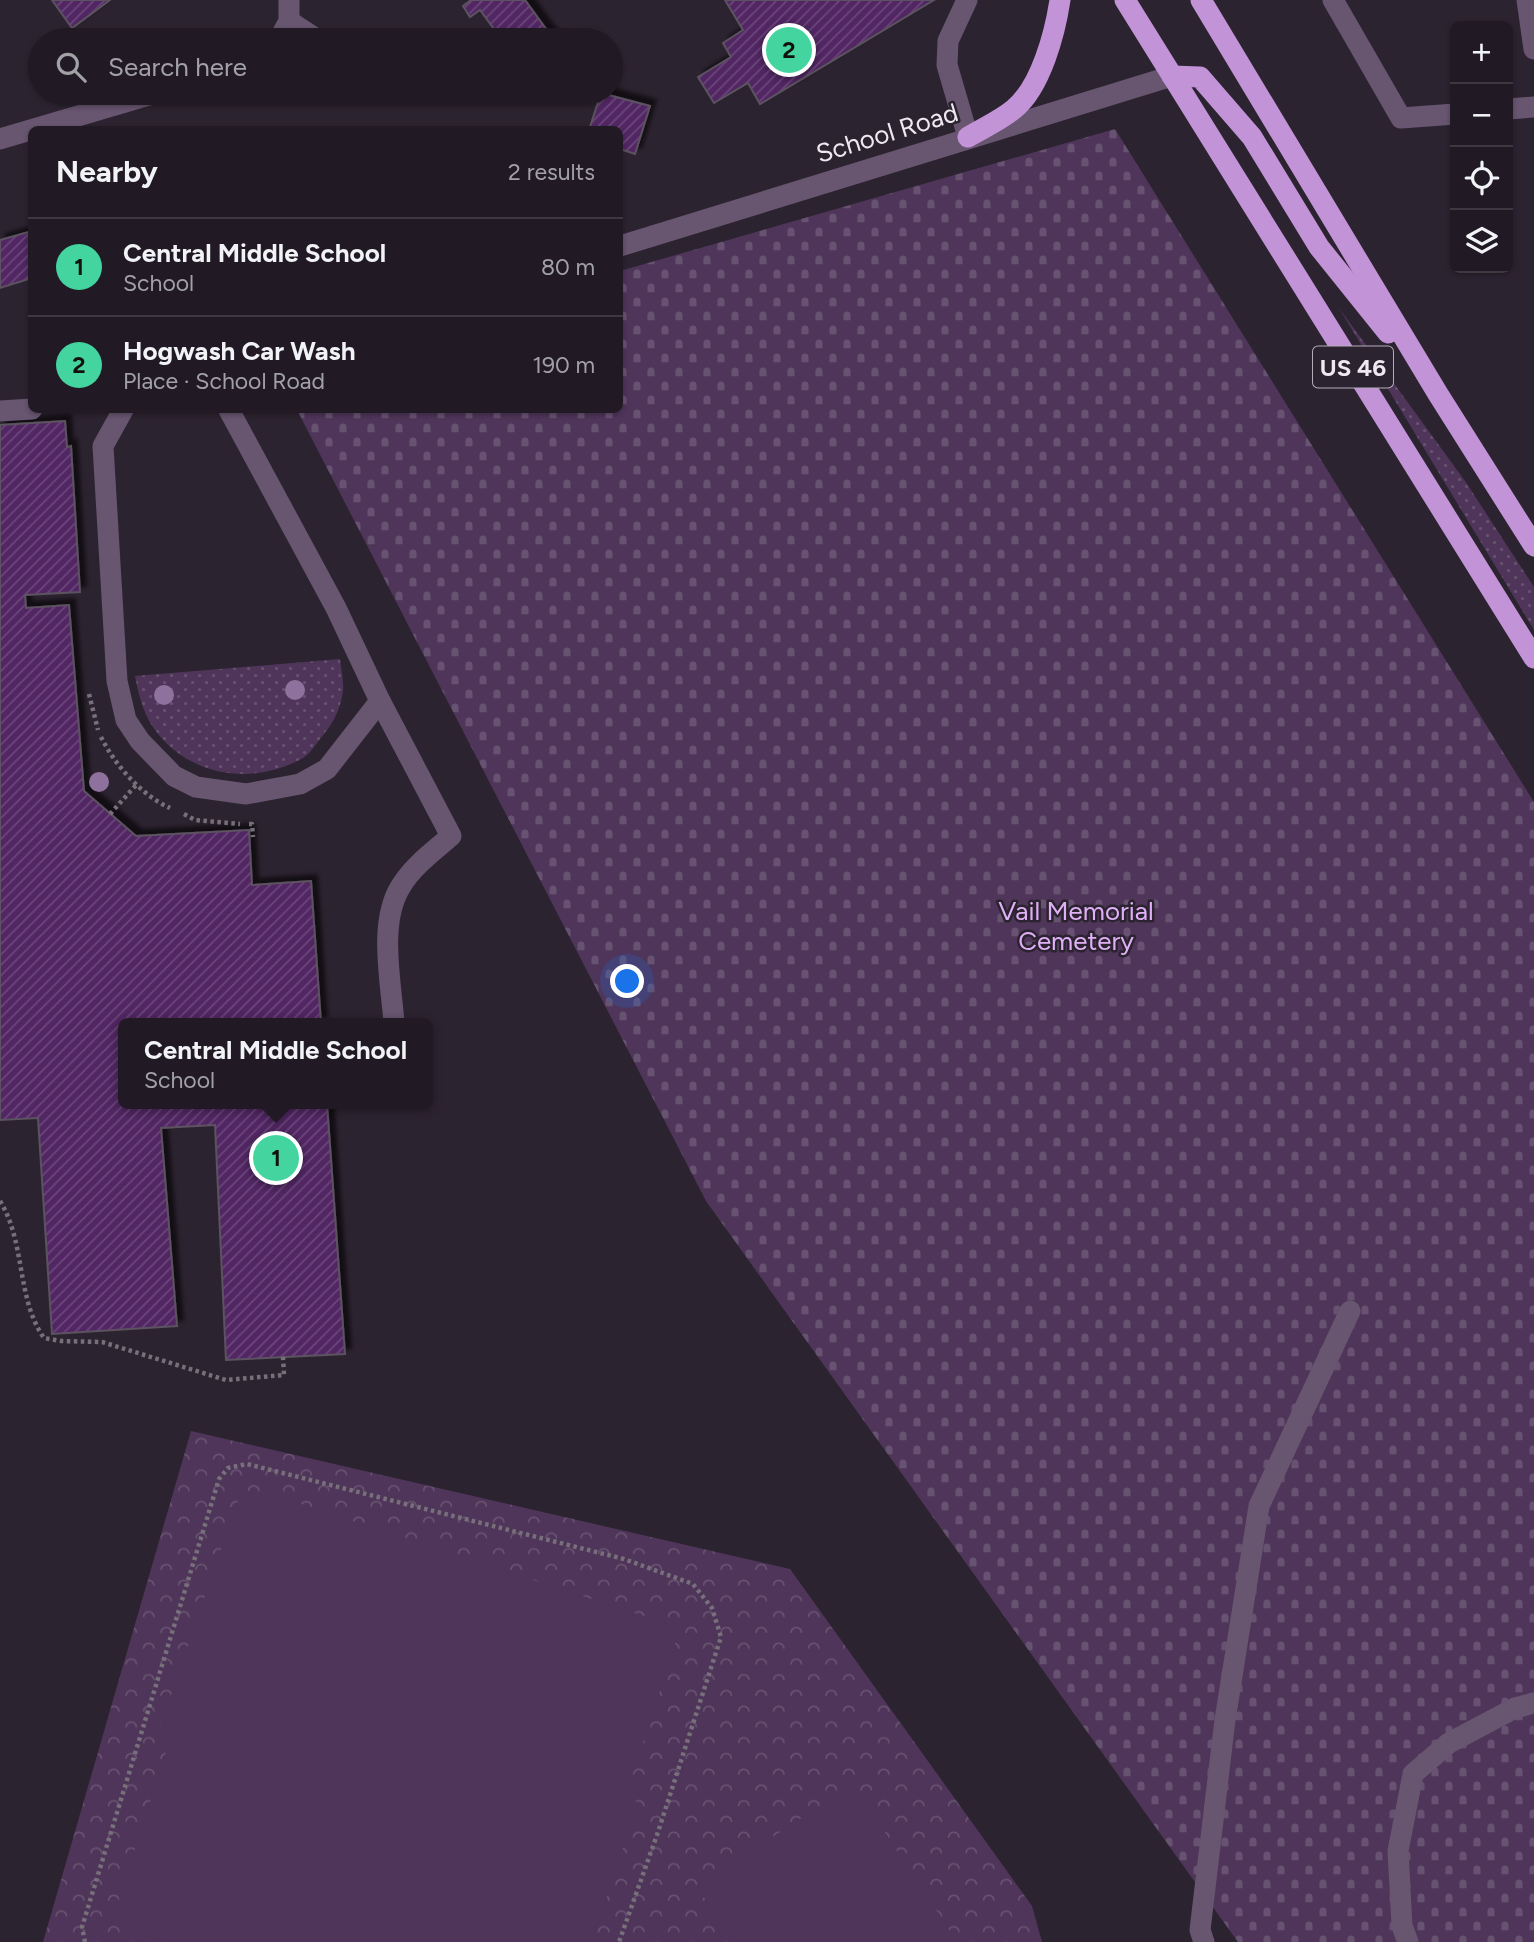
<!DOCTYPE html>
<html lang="en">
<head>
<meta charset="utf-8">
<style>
	:root { --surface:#211a24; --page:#29232c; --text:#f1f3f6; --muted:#a2a1a6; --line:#3e3841; --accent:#43d4a0 }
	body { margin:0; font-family:Figtree,sans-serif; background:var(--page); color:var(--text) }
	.controls { position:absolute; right:21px; top:21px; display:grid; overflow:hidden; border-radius:10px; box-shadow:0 2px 5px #0004 }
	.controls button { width:63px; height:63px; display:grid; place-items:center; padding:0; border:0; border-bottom:2px solid var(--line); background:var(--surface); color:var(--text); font:35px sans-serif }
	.you { position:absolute; left:628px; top:982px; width:24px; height:24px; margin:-18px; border:5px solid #fff; border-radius:50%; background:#1a73e8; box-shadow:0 0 0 10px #1a73e833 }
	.badge { display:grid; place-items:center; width:46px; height:46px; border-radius:50%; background:var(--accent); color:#111; font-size:23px; font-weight:700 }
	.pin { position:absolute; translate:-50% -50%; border:4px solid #fff; box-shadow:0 2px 7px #0006 }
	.popup { position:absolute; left:118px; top:1018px; width:315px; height:91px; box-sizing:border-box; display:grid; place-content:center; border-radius:10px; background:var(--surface); filter:drop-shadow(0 2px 5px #0005); font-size:23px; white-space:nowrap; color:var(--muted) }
	.popup b { font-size:26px; color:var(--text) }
	.popup::after { content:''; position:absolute; left:50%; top:100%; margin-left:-14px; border:14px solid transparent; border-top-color:var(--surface) }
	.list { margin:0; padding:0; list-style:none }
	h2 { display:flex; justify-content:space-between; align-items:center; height:91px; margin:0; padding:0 28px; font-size:30px }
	h2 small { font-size:23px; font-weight:400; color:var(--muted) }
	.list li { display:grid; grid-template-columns:46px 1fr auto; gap:21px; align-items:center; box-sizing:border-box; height:98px; padding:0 28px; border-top:2px solid var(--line) }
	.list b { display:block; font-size:26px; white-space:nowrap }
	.list p { margin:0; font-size:23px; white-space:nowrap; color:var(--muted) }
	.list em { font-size:23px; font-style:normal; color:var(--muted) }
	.icon { flex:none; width:38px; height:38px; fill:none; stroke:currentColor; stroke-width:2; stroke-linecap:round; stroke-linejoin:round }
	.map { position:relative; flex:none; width:1534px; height:1942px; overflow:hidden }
	.search { position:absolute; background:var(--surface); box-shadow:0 2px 5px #0004; left:28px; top:28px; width:595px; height:77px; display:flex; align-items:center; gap:18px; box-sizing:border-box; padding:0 24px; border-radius:38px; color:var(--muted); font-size:26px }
	.panel { position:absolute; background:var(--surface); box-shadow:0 2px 5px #0004; left:28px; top:126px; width:595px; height:287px; border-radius:10px }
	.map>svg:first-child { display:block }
	.grass { fill:url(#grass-dots) }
	.cemetery { fill:url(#cemetery-stones) }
	.park { fill:url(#park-crowns) }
	.pitch { fill:#4e3559 }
	.building { fill:url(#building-hatch); stroke:#5c5260; stroke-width:2; filter:url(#shadow) }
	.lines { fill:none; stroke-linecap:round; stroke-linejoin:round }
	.path { stroke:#77707b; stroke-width:4.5; stroke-dasharray:3.5 3.5; stroke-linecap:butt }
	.minor { stroke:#685570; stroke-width:21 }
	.highway { stroke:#c293d7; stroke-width:21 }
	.tree { fill:#8f719d }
	.labels { text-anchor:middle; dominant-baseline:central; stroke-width:5; stroke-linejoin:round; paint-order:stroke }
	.shield { fill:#2c2330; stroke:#b4aeb8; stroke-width:2 }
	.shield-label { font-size:24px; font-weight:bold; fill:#efeaf2 }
	.street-label { font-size:26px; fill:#efeaf2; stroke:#2c2330 }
	.park-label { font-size:26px; fill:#e0b0f7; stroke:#2c2330 }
</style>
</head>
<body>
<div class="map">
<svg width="1534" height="1942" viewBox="0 0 1534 1942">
	<defs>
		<pattern id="grass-dots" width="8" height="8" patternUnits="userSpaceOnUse" patternTransform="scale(1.75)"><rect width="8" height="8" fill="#4e3559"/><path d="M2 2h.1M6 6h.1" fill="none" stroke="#685271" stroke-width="1.8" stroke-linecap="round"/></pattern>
		<pattern id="cemetery-stones" width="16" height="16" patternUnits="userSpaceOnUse" patternTransform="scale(1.75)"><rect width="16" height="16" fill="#4e3559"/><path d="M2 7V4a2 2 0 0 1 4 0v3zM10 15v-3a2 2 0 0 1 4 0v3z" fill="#685271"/></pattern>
		<pattern id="park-crowns" width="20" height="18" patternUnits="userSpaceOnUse" patternTransform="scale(1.75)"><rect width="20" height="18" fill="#4e3559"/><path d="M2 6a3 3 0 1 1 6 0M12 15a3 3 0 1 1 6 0" fill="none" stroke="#685271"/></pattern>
		<pattern id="building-hatch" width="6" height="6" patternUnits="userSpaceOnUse" patternTransform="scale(1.75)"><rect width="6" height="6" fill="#512763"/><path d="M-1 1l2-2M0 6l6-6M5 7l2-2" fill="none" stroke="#6a467a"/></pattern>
		<filter id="shadow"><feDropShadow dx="6" dy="-6" stdDeviation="2" flood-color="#0009"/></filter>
	</defs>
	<rect width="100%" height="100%" fill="#2c2330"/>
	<!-- grass -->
	<g class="grass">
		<path d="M1339,308L1465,481L1534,587V630Z"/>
		<path d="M340,659C341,669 344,681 343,691C341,707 334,722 324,734C318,741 311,753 303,758C255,785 194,778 158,734C144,717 139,697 135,676Z"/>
	</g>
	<!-- cemetery -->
	<path class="cemetery" d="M1115,129L1534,802V1942H1238L706,1201L297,410H620V271Z"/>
	<!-- park -->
	<path class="park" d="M191,1431L790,1569L1032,1906L1042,1942H43Z"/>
	<!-- pitch -->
	<g class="pitch">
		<path d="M242,1489L268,1498L270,1494L680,1628L625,1798L638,1802L592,1942H167L111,1924L168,1746L155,1742Z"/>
		<path d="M853,1784L957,1942H734L697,1887Z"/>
	</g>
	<!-- building -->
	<g class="building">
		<path d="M52,0H110L72,28Z"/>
		<path d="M471,0H525L554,40H502L480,10L470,17L463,6Z"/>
		<path d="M725,0H934L760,104L748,83L714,103L698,77L731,57L723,43L743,30Z"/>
		<path d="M601,93L650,106L635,154L620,149V130H589Z"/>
		<path d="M32,231V278L0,288V240Z"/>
		<path d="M65,421L67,447L71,446L80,592L25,595L26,608L69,605L84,791L136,836L249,830L252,885L311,881L321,1023H124V1104H327L345,1354L226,1360L215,1125L161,1128L177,1326L52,1334L38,1118L0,1120V425Z"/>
	</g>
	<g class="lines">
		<!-- path -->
		<g class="path">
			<path d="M89,694L98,730"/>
			<path d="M101,737C115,765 141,795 170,808"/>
			<path d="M110,814L137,784"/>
			<path d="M184,814L195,820L240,824"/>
			<path d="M249,824H252L253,837"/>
			<path d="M0,1201C26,1243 16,1298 44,1338L61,1341L102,1342L226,1380L284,1375L283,1357"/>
			<path d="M85,1942L82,1927L219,1479L228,1468L247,1464L624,1559L693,1584L712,1608L721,1637L658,1832L619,1942"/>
		</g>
		<!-- minor -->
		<g class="minor">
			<path d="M967,0L948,41L947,65L968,137"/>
			<path d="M1333,0L1401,118L1455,114"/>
			<path d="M1527,0L1534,49"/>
			<path d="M289,21L318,40"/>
			<path d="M279,40L289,21V0"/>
			<path d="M1508,109L1534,107"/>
			<path d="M0,139L156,93"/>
			<path d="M620,246L1172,76"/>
			<path d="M123,410L103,446L117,681L126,720L140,741L174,776L196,787L246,794L300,784L327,769L380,701L336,608L229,410"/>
			<path d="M0,411L32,409"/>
			<path d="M380,701L451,836C434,851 413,866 401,886C378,922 391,981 394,1023"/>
			<path d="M1204,1942L1200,1930L1225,1720L1259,1506L1350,1311"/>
			<path d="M1408,1942L1402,1926L1398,1851L1413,1774L1449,1743L1515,1708L1534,1703"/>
		</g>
		<!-- highway -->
		<g class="highway">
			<path d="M1125,0L1534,658"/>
			<path d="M1201,0L1438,394L1534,546"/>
			<path d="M1172,76L1200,77L1252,137L1319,247L1388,333"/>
			<path d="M968,137C983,128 1001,120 1014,109C1041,87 1055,33 1060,0"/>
		</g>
	</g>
	<!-- trees -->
	<g class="tree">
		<circle cx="295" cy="690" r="10"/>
		<circle cx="164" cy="695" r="10"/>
		<circle cx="99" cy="782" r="10"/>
	</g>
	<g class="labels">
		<!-- shield labels -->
		<rect class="shield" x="1313" y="346.5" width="80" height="41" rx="5"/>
		<g class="shield-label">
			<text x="1353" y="367">US 46</text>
		</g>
		<!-- street labels -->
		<g class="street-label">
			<text transform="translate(887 133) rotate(-17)">School Road</text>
		</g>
		<!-- park labels -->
		<g class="park-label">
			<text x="1076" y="911">Vail Memorial<tspan x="1076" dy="30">Cemetery</tspan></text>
		</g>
	</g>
</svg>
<div class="controls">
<button>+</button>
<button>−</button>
<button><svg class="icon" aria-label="locate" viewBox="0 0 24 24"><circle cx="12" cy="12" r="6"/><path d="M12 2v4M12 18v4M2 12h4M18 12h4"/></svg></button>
<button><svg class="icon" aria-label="layers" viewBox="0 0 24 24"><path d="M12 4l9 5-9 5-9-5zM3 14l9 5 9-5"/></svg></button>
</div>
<div class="you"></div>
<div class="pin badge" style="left:276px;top:1158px">1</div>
<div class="popup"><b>Central Middle School</b>School</div>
<div class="pin badge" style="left:789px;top:50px">2</div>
<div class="search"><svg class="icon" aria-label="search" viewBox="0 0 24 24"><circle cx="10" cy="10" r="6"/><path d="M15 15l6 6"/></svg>Search here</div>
<section class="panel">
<h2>Nearby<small>2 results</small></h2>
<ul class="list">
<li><span class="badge">1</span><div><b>Central Middle School</b><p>School</p></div><em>80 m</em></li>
<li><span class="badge">2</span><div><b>Hogwash Car Wash</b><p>Place · School Road</p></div><em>190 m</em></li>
</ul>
</section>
</div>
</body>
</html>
